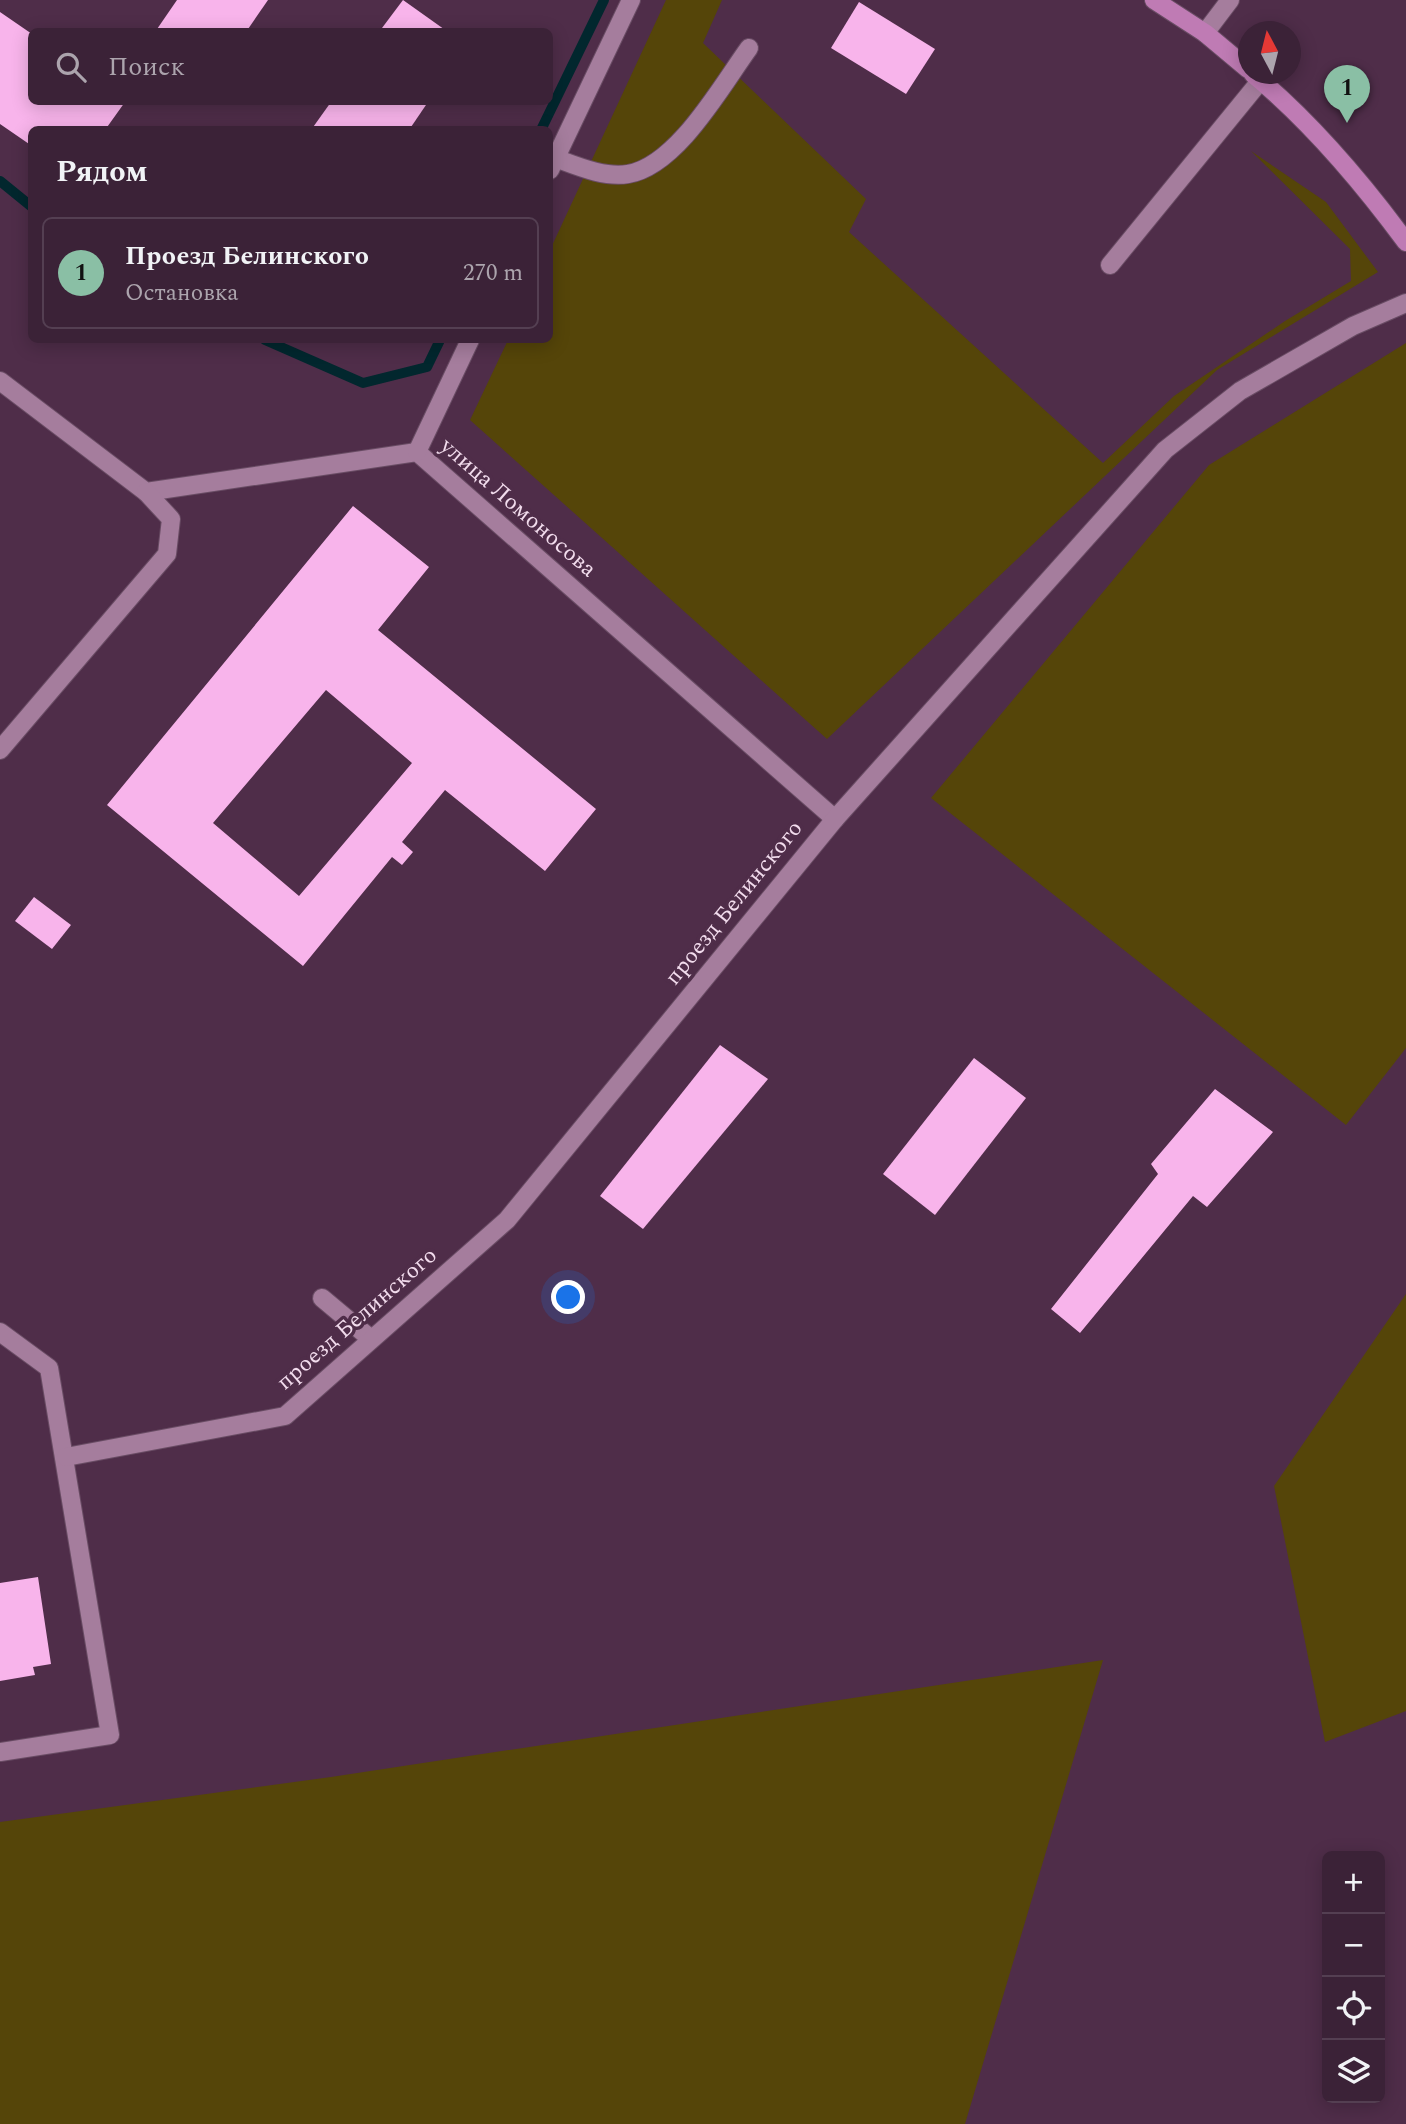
<!DOCTYPE html>
<html lang="ru">
<head>
<meta charset="utf-8">
<style>
	:root { --surface:#3b2237; --page:#422a3f; --text:#f1f3f6; --muted:#aca4ad; --line:#543f52; --accent:#8abfa5 }
	body { margin:0; font-family:Spectral,serif; background:var(--page); color:var(--text) }
	.controls { position:absolute; right:21px; bottom:21px; display:grid; overflow:hidden; border-radius:10px; box-shadow:0 4px 18px #0003 }
	.controls button { width:63px; height:63px; display:grid; place-items:center; padding:0; border:0; border-bottom:2px solid var(--line); background:var(--surface); color:var(--text); font:35px sans-serif }
	.compass { position:absolute; left:1238px; top:21px; width:63px; height:63px; border-radius:50%; background:var(--surface); box-shadow:0 4px 18px #0003; rotate:353deg }
	.you { position:absolute; left:569px; top:1298px; width:24px; height:24px; margin:-18px; border:5px solid #fff; border-radius:50%; background:#1a73e8; box-shadow:0 0 0 10px #1a73e833 }
	.badge { display:grid; place-items:center; width:46px; height:46px; border-radius:50%; background:var(--accent); color:#111; font-size:23px; font-weight:700 }
	.pin { position:absolute; translate:-50% -58px; filter:drop-shadow(0 2px 4px #0008) }
	.pin::after { content:''; position:absolute; top:37px; width:24px; height:21px; background:inherit; clip-path:polygon(0 0,100% 0,50% 100%) }
	.list { margin:0; padding:0; list-style:none }
	h2 { display:flex; justify-content:space-between; align-items:center; height:91px; margin:0; padding:0 28px; font-size:30px }
	h2 small { font-size:23px; font-weight:400; color:var(--muted) }
	.list li { display:grid; grid-template-columns:46px 1fr auto; gap:21px; align-items:center; box-sizing:border-box; height:112px; margin:0 14px 14px; padding:0 14px; border:2px solid var(--line); border-radius:10px }
	.list b { display:block; font-size:26px; white-space:nowrap }
	.list p { margin:0; font-size:23px; white-space:nowrap; color:var(--muted) }
	.list em { font-size:23px; font-style:normal; color:var(--muted) }
	.icon { flex:none; width:38px; height:38px; fill:none; stroke:currentColor; stroke-width:2; stroke-linecap:round; stroke-linejoin:round }
	.map { position:relative; flex:none; width:1406px; height:2124px; overflow:hidden }
	.search { position:absolute; background:var(--surface); box-shadow:0 4px 18px #0003; left:28px; top:28px; width:525px; height:77px; display:flex; align-items:center; gap:18px; box-sizing:border-box; padding:0 24px; border-radius:10px; color:var(--muted); font-size:26px }
	.panel { position:absolute; background:var(--surface); box-shadow:0 4px 18px #0003; left:28px; top:126px; width:525px; height:217px; border-radius:10px }
	.map>svg:first-child { display:block }
	.green { fill:#554509 }
	.lines { fill:none; stroke-linecap:round; stroke-linejoin:round }
	.stream { stroke:#02272e; stroke-width:10 }
	.building { fill:#f8b4eb; fill-rule:evenodd }
	.minor-casing { stroke:#694c64; stroke-width:20 }
	.major-casing { stroke:#694c64; stroke-width:20 }
	.minor { stroke:#a57d9d; stroke-width:18 }
	.major { stroke:#bf7bb4; stroke-width:18 }
	.labels { text-anchor:middle; dominant-baseline:central; stroke-width:7; stroke-linejoin:round; paint-order:stroke }
	.street-label { font-size:23px; fill:#f2dced; stroke:#4f2d49 }
</style>
</head>
<body>
<div class="map">
<svg width="1406" height="2124" viewBox="0 0 1406 2124">
	<rect width="100%" height="100%" fill="#4f2d49"/>
	<!-- green -->
	<g class="green">
		<path d="M666,0H722L703,43L866,199L849,232L1103,463L1174,396L1285,321L1351,281L1350,249L1251,151L1326,202L1378,272L1217,370L827,739L470,420L508,340H550V250Z"/>
		<path d="M1406,343V1048L1346,1125L931,798L1209,465Z"/>
		<path d="M1406,1294V1711L1325,1742L1274,1486Z"/>
		<path d="M1103,1660L965,2124H0V1822L331,1777Z"/>
	</g>
	<g class="lines">
		<!-- stream -->
		<g class="stream">
			<path d="M541,130L604,0"/>
			<path d="M0,181L32,207"/>
			<path d="M265,340L363,383L427,367L440,340"/>
		</g>
	</g>
	<!-- building -->
	<g class="building">
		<path d="M177,0H268L246,32H155Z"/>
		<path d="M403,0L448,32H379Z"/>
		<path d="M859,2L935,49L906,94L831,48Z"/>
		<path d="M0,12L32,34V102H125L105,130H32V146L0,124Z"/>
		<path d="M331,102H428L409,130H311Z"/>
		<path d="M353,506L429,567L378,630L596,809L545,871L445,790L402,842L413,852L402,865L392,857L303,966L107,805ZM326,690L412,763L299,896L213,823Z"/>
		<path d="M34,897L71,925L52,949L15,921Z"/>
		<path d="M720,1045L768,1079L643,1229L600,1196Z"/>
		<path d="M974,1058L1026,1098L935,1215L883,1174Z"/>
		<path d="M1215,1089L1273,1132L1207,1207L1193,1196L1080,1333L1051,1309L1158,1174L1151,1164Z"/>
		<path d="M38,1577L51,1664L33,1667L35,1675L0,1681V1583Z"/>
	</g>
	<g class="lines">
		<!-- minor casing -->
		<g class="minor-casing">
			<g id="minor">
				<path d="M1205,33L1230,0"/>
				<path d="M555,158C577,166 604,178 628,174C677,166 722,85 749,48"/>
				<path d="M550,170L631,0"/>
				<path d="M1110,265L1261,80"/>
				<path d="M0,381L146,492L417,452L835,819"/>
				<path d="M417,452L470,340"/>
				<path d="M0,750L167,554L171,519L146,492"/>
				<path d="M322,1298L371,1339"/>
				<path d="M0,1332L49,1368L110,1735L0,1752"/>
				<path d="M66,1457L285,1416L507,1220L835,819L1165,450L1240,391L1353,326L1406,303"/>
			</g>
		</g>
		<!-- major casing -->
		<g class="major-casing">
			<g id="major">
				<path d="M1154,0L1205,33L1248,69"/>
				<path d="M1253,74C1311,122 1361,181 1406,242"/>
			</g>
		</g>
		<!-- minor -->
		<use href="#minor" class="minor"/>
		<!-- major -->
		<use href="#major" class="major"/>
	</g>
	<g class="labels">
		<!-- street labels -->
		<g class="street-label">
			<text transform="translate(518 508) rotate(41)">улица Ломоносова</text>
			<text transform="translate(734 903) rotate(-51)">проезд Белинского</text>
			<text transform="translate(357 1319) rotate(-41)">проезд Белинского</text>
		</g>
	</g>
</svg>
<div class="controls">
<button>+</button>
<button>−</button>
<button><svg class="icon" aria-label="locate" viewBox="0 0 24 24"><circle cx="12" cy="12" r="6"/><path d="M12 2v4M12 18v4M2 12h4M18 12h4"/></svg></button>
<button><svg class="icon" aria-label="layers" viewBox="0 0 24 24"><path d="M12 4l9 5-9 5-9-5zM3 14l9 5 9-5"/></svg></button>
</div>
<svg class="compass" viewBox="-18 -18 36 36"><path d="M0-13l5 13h-10z" fill="#e53935"/><path d="M0 13l5-13h-10z" fill="#aca4ad"/></svg>
<div class="you"></div>
<div class="pin badge" style="left:1347px;top:123px">1</div>
<div class="search"><svg class="icon" aria-label="search" viewBox="0 0 24 24"><circle cx="10" cy="10" r="6"/><path d="M15 15l6 6"/></svg>Поиск</div>
<section class="panel">
<h2>Рядом<small></small></h2>
<ul class="list">
<li><span class="badge">1</span><div><b>Проезд Белинского</b><p>Остановка</p></div><em>270 m</em></li>
</ul>
</section>
</div>
</body>
</html>
